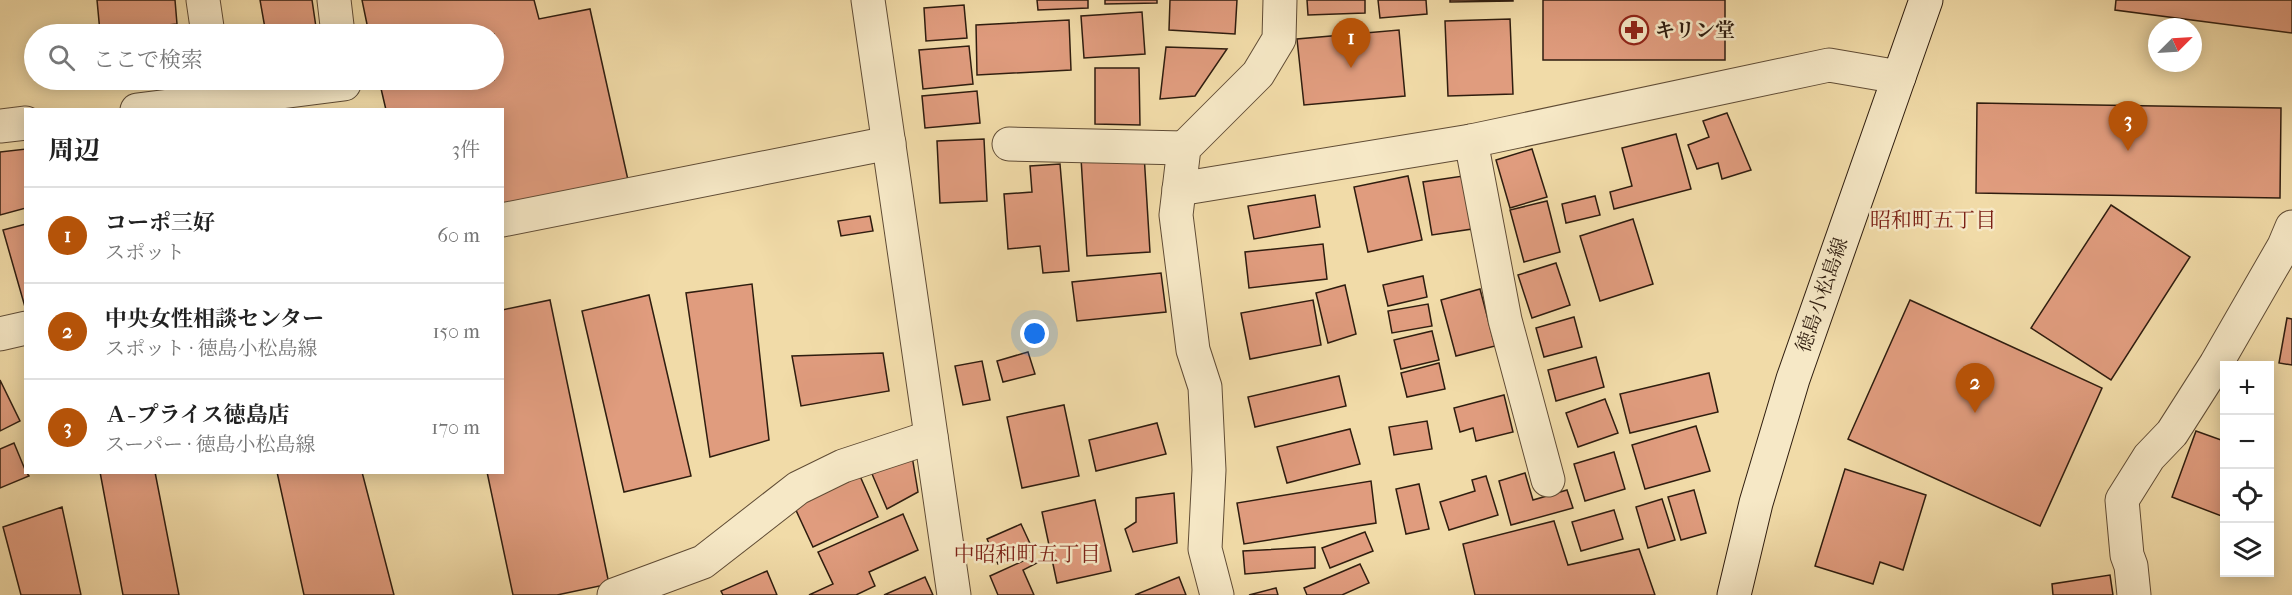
<!DOCTYPE html>
<html lang="ja">
<head>
<meta charset="utf-8">
<style>
	:root { --surface:#fff; --page:#f6f6f6; --text:#222; --muted:#767676; --line:#e0e0e0; --accent:#b45309 }
	body { margin:0; font-family:"IM FELL French Canon","Noto Serif JP",serif; background:var(--page); color:var(--text) }
	.controls { position:absolute; right:18px; bottom:18px; display:grid; overflow:hidden; border-radius:0px; box-shadow:0 3px 15px #0003 }
	.controls button { width:54px; height:54px; display:grid; place-items:center; padding:0; border:0; border-bottom:2px solid var(--line); background:var(--surface); color:var(--text); font:30px sans-serif }
	.compass { position:absolute; left:2148px; top:18px; width:54px; height:54px; border-radius:50%; background:var(--surface); box-shadow:0 3px 15px #0003; rotate:66deg }
	.you { position:absolute; left:1035px; top:334px; width:21px; height:21px; margin:-15px; border:4px solid #fff; border-radius:50%; background:#1a73e8; box-shadow:0 0 0 9px #1a73e833 }
	.badge { display:grid; place-items:center; width:39px; height:39px; border-radius:50%; background:var(--accent); color:#fff; font-size:20px; font-weight:700 }
	.pin { position:absolute; translate:-50% -50px; filter:drop-shadow(0 2px 3px #0008) }
	.pin::after { content:''; position:absolute; top:32px; width:21px; height:18px; background:inherit; clip-path:polygon(0 0,100% 0,50% 100%) }
	.list { margin:0; padding:0; list-style:none }
	h2 { display:flex; justify-content:space-between; align-items:center; height:78px; margin:0; padding:0 24px; font-size:26px }
	h2 small { font-size:20px; font-weight:400; color:var(--muted) }
	.list li { display:grid; grid-template-columns:39px 1fr auto; gap:18px; align-items:center; box-sizing:border-box; height:96px; padding:0 24px; border-top:2px solid var(--line) }
	.list b { display:block; font-size:22px; white-space:nowrap }
	.list p { margin:0; font-size:20px; white-space:nowrap; color:var(--muted) }
	.list em { font-size:20px; font-style:normal; color:var(--muted) }
	.icon { flex:none; width:33px; height:33px; fill:none; stroke:currentColor; stroke-width:2; stroke-linecap:round; stroke-linejoin:round }
	.map { position:relative; flex:none; width:2292px; height:595px; overflow:hidden }
	.search { position:absolute; background:var(--surface); box-shadow:0 3px 15px #0003; left:24px; top:24px; width:480px; height:66px; display:flex; align-items:center; gap:15px; box-sizing:border-box; padding:0 21px; border-radius:33px; color:var(--muted); font-size:22px }
	.panel { position:absolute; background:var(--surface); box-shadow:0 3px 15px #0003; left:24px; top:108px; width:480px; height:366px; border-radius:0px }
	.map>svg:first-child { display:block }
	.building { fill:#e09c7e; stroke:#2f1d0f; stroke-width:1.5 }
	.lines { fill:none; stroke-linecap:round; stroke-linejoin:round }
	.minor-casing { stroke:#604c35; stroke-width:35 }
	.secondary-casing { stroke:#2f1d0f; stroke-width:35 }
	.minor { stroke:#f6e8c6; stroke-width:33 }
	.secondary { stroke:#f6e8c6; stroke-width:33 }
	.labels { text-anchor:middle; dominant-baseline:central; stroke-width:5; stroke-linejoin:round; paint-order:stroke }
	.poi-label { font-size:20px; font-weight:bold; fill:#2f1d0f; stroke:#f6e8c6; text-anchor:start }
	.street-label { font-size:20px; fill:#2f1d0f; stroke:#f6e8c6 }
	.neighbourhood-label { font-size:21px; fill:#7a1f14; stroke:#f6e8c6 }
</style>
</head>
<body>
<div class="map">
<svg width="2292" height="595" viewBox="0 0 2292 595">
	<rect width="100%" height="100%" fill="#f1dba8"/>
	<filter id="stains"><feTurbulence type="fractalNoise" baseFrequency=".00333" numOctaves="4"/><feColorMatrix values="0 0 0 0 .2 0 0 0 0 .09 0 0 0 0 .02 0 0 0 .5 -.17"/></filter>
	<radialGradient id="worn" r=".72"><stop offset=".6" stop-color="#630" stop-opacity="0"/><stop offset="1" stop-color="#630" stop-opacity=".3"/></radialGradient>
	<!-- building -->
	<g class="building">
		<path d="M97,0H175L177,24L100,32Z"/>
		<path d="M260,0H312L317,34H266Z"/>
		<path d="M362,0H534L539,19L590,9L628,180L502,207V110H386L379,80H494V34H369Z"/>
		<path d="M1037,0H1088V8L1038,10Z"/>
		<path d="M1105,0H1157V3L1105,4Z"/>
		<path d="M1170,0H1237L1235,34L1169,30Z"/>
		<path d="M1307,0H1365V13L1308,15Z"/>
		<path d="M1378,0H1426L1427,14L1380,18Z"/>
		<path d="M1450,0H1513V1L1450,2Z"/>
		<rect x="1543" y="0" width="182" height="60"/>
		<path d="M2116,0H2292V33L2115,10Z"/>
		<path d="M964,5L967,38L926,41L924,8Z"/>
		<path d="M1142,12L1145,54L1084,58L1081,16Z"/>
		<path d="M1510,19L1513,94L1448,96L1445,21Z"/>
		<path d="M1069,20L1071,70L977,75L976,25Z"/>
		<path d="M1399,30L1405,96L1304,105L1297,39Z"/>
		<path d="M969,46L973,84L923,89L919,50Z"/>
		<path d="M1166,47L1227,49L1195,96L1160,99Z"/>
		<path d="M1095,68H1139L1140,125L1095,124Z"/>
		<path d="M977,91L980,123L925,128L922,96Z"/>
		<path d="M1977,103L2281,108L2280,198L1976,193Z"/>
		<path d="M1727,113L1751,170L1722,179L1718,163L1697,169L1688,145L1709,137L1703,121Z"/>
		<path d="M1676,134L1691,189L1614,209L1610,192L1632,186L1622,148Z"/>
		<path d="M984,139L987,201L940,203L937,141Z"/>
		<path d="M26,149V208L0,215V152Z"/>
		<path d="M1532,149L1547,197L1510,208L1496,160Z"/>
		<path d="M1144,154L1150,252L1087,256L1081,158Z"/>
		<path d="M1060,164L1069,271L1043,273L1040,246L1008,249L1004,194L1032,192L1030,166Z"/>
		<path d="M1408,176L1422,240L1368,252L1354,187Z"/>
		<path d="M1463,176L1472,229L1432,235L1423,182Z"/>
		<path d="M1315,195L1320,227L1254,239L1248,206Z"/>
		<path d="M1595,196L1600,215L1566,223L1562,204Z"/>
		<path d="M1547,201L1560,252L1524,262L1510,210Z"/>
		<path d="M2111,205L2190,257L2111,380L2031,328Z"/>
		<path d="M870,216L873,231L841,236L838,221Z"/>
		<path d="M1633,219L1653,284L1600,301L1580,236Z"/>
		<path d="M26,224V307H25L3,230Z"/>
		<path d="M1323,244L1327,279L1249,288L1245,252Z"/>
		<path d="M1556,263L1570,305L1532,318L1518,275Z"/>
		<path d="M1161,273L1166,312L1077,321L1072,282Z"/>
		<path d="M1423,276L1427,297L1388,306L1383,285Z"/>
		<path d="M752,284L769,440L710,457L686,293Z"/>
		<path d="M1345,285L1356,334L1328,343L1316,293Z"/>
		<path d="M1480,289L1495,346L1456,356L1441,300Z"/>
		<path d="M649,295L691,476L624,492L582,311Z"/>
		<path d="M550,300L609,584L557,595H513L487,472H502V310Z"/>
		<path d="M1313,300L1321,345L1250,359L1241,313Z"/>
		<path d="M1910,300L2102,388L2040,526L1848,439Z"/>
		<path d="M1428,304L1432,326L1392,333L1388,311Z"/>
		<path d="M1574,317L1582,347L1544,357L1536,328Z"/>
		<path d="M2287,318L2292,319V365L2279,363Z"/>
		<path d="M1432,331L1439,360L1401,369L1394,340Z"/>
		<path d="M1028,352L1035,374L1003,382L997,361Z"/>
		<path d="M883,353L889,391L801,406L792,356Z"/>
		<path d="M1596,357L1604,387L1556,401L1548,370Z"/>
		<path d="M982,361L990,400L963,405L955,366Z"/>
		<path d="M1439,363L1445,389L1407,397L1401,373Z"/>
		<path d="M1709,373L1718,412L1630,433L1620,394Z"/>
		<path d="M1339,376L1346,406L1255,427L1248,397Z"/>
		<path d="M0,380L20,421L0,431Z"/>
		<path d="M1504,395L1513,432L1476,441L1473,428L1460,432L1454,408Z"/>
		<path d="M1605,399L1618,433L1578,447L1566,413Z"/>
		<path d="M1064,405L1079,476L1022,488L1007,417Z"/>
		<path d="M1427,421L1432,449L1394,455L1389,427Z"/>
		<path d="M1157,423L1166,454L1096,471L1089,440Z"/>
		<path d="M1696,426L1710,471L1645,489L1632,445Z"/>
		<path d="M1350,429L1360,464L1287,483L1277,447Z"/>
		<path d="M2196,431L2224,441V517L2172,497Z"/>
		<path d="M14,443L26,472L29,476L0,488V449Z"/>
		<path d="M1614,452L1625,489L1585,501L1574,464Z"/>
		<path d="M912,456L918,492L887,509L872,474Z"/>
		<path d="M1845,469L1926,495L1903,570L1880,562L1873,584L1815,566Z"/>
		<path d="M100,472H155L179,595H123Z"/>
		<path d="M277,472H362L394,595H304Z"/>
		<path d="M1525,473L1533,500L1567,490L1573,508L1511,525L1499,481Z"/>
		<path d="M860,476L878,517L813,547L794,506Z"/>
		<path d="M1486,476L1498,515L1449,530L1440,502L1475,491L1472,480Z"/>
		<path d="M1371,481L1376,523L1244,544L1237,503Z"/>
		<path d="M1419,484L1429,529L1406,534L1396,489Z"/>
		<path d="M1694,490L1706,533L1681,540L1668,497Z"/>
		<path d="M1174,493L1177,543L1133,552L1125,529L1136,522V498Z"/>
		<path d="M1662,499L1675,540L1648,548L1636,507Z"/>
		<path d="M1095,500L1111,571L1057,583L1042,512Z"/>
		<path d="M62,507L81,595H21L3,527Z"/>
		<path d="M1614,510L1623,539L1581,551L1572,522Z"/>
		<path d="M903,514L918,550L869,572L875,586L856,595H809L833,584L818,552Z"/>
		<path d="M1554,521L1568,565L1639,549L1655,595H1475L1463,544Z"/>
		<path d="M1021,524L1033,550L998,564L987,539Z"/>
		<path d="M1365,532L1373,551L1330,568L1322,548Z"/>
		<path d="M1315,547V568L1245,574L1243,551Z"/>
		<path d="M1034,556L1037,563L1023,570L1034,595H998L990,576Z"/>
		<path d="M1360,564L1369,583L1342,595H1307L1304,588Z"/>
		<path d="M767,571L777,595H723L721,591Z"/>
		<path d="M2110,575L2113,595H2053L2052,584Z"/>
		<path d="M925,577L933,595H884Z"/>
		<path d="M1179,577L1186,595H1135Z"/>
		<path d="M1276,588L1278,595H1249Z"/>
	</g>
	<g class="lines">
		<!-- minor casing -->
		<g class="minor-casing">
			<g id="minor">
				<path d="M203,0L208,34"/>
				<path d="M334,0L338,34"/>
				<path d="M868,0L954,595"/>
				<path d="M137,110L344,84V80"/>
				<path d="M0,126L26,123"/>
				<path d="M1471,141L1505,320L1548,480"/>
				<path d="M1009,144L1184,148"/>
				<path d="M1179,189L1471,141L1829,65L1899,77"/>
				<path d="M502,220L889,143"/>
				<path d="M0,334L26,328"/>
				<path d="M614,595L703,562L798,488L843,466L931,437"/>
				<path d="M1217,595L1205,549L1209,470L1205,387L1193,350L1176,215L1184,148L1258,74L1279,39L1280,0"/>
				<path d="M2134,595L2131,566L2127,555L2122,500L2149,457L2172,433L2216,364L2284,246L2292,227"/>
			</g>
		</g>
		<!-- secondary casing -->
		<g class="secondary-casing">
			<path id="secondary" d="M1734,595L1756,503L1793,379L1926,0"/>
		</g>
		<!-- minor -->
		<use href="#minor" class="minor"/>
		<!-- secondary -->
		<use href="#secondary" class="secondary"/>
	</g>
	<!-- icons -->
	<defs>
		<g id="pharmacy-ring" transform="scale(1.5)"><circle r="9.5" fill="#f6e8c6" stroke="#8f2418" stroke-width="1.5"/><path d="M-2-6h4v4h4v4h-4v4h-4v-4h-4v-4h4Z" fill="#8f2418"/></g>
	</defs>
	<g fill-rule="evenodd">
		<use href="#pharmacy-ring" x="1634" y="30"/>
	</g>
	<g class="labels">
		<!-- poi labels -->
		<g class="poi-label">
			<text x="1655" y="30">キリン堂</text>
		</g>
		<!-- street labels -->
		<g class="street-label">
			<text transform="translate(1822 295) rotate(-71)">徳島小松島線</text>
		</g>
		<!-- neighbourhood labels -->
		<g class="neighbourhood-label">
			<text x="1933" y="220">昭和町五丁目</text>
			<text x="1027" y="554">中昭和町五丁目</text>
		</g>
	</g>
	<rect width="100%" height="100%" filter="url(#stains)"/>
	<rect width="100%" height="100%" fill="url(#worn)"/>
</svg>
<div class="controls">
<button>+</button>
<button>−</button>
<button><svg class="icon" aria-label="locate" viewBox="0 0 24 24"><circle cx="12" cy="12" r="6"/><path d="M12 2v4M12 18v4M2 12h4M18 12h4"/></svg></button>
<button><svg class="icon" aria-label="layers" viewBox="0 0 24 24"><path d="M12 4l9 5-9 5-9-5zM3 14l9 5 9-5"/></svg></button>
</div>
<svg class="compass" viewBox="-18 -18 36 36"><path d="M0-13l5 13h-10z" fill="#e53935"/><path d="M0 13l5-13h-10z" fill="#767676"/></svg>
<div class="you"></div>
<div class="pin badge" style="left:1351px;top:68px">1</div>
<div class="pin badge" style="left:1975px;top:413px">2</div>
<div class="pin badge" style="left:2128px;top:151px">3</div>
<div class="search"><svg class="icon" aria-label="search" viewBox="0 0 24 24"><circle cx="10" cy="10" r="6"/><path d="M15 15l6 6"/></svg>ここで検索</div>
<section class="panel">
<h2>周辺<small>3件</small></h2>
<ul class="list">
<li><span class="badge">1</span><div><b>コーポ三好</b><p>スポット</p></div><em>60 m</em></li>
<li><span class="badge">2</span><div><b>中央女性相談センター</b><p>スポット · 徳島小松島線</p></div><em>150 m</em></li>
<li><span class="badge">3</span><div><b>Ａ−プライス徳島店</b><p>スーパー · 徳島小松島線</p></div><em>170 m</em></li>
</ul>
</section>
</div>
</body>
</html>
